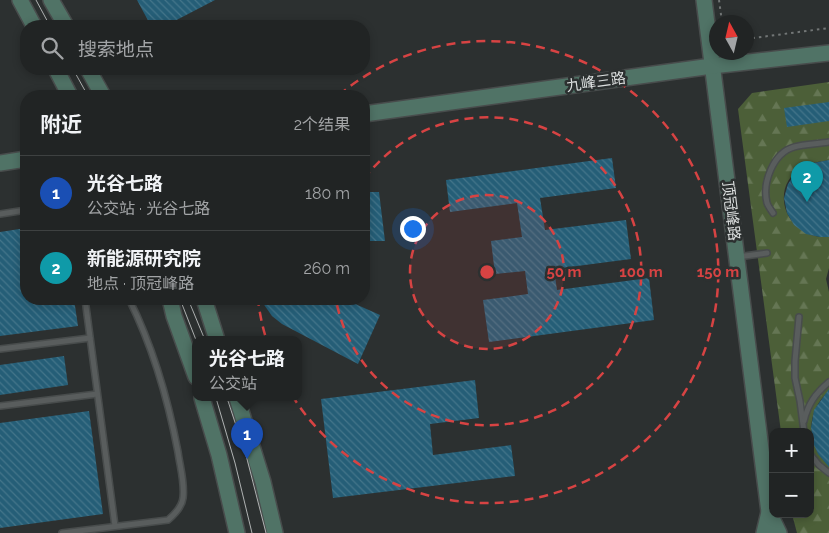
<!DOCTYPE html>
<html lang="zh">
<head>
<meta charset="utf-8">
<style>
	:root { --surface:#212424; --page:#2d3031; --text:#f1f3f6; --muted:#a2a4a6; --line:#3e4141; --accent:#d93025 }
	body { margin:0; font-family:Raleway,"Noto Sans SC",sans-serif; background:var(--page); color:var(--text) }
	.controls { position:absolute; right:15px; bottom:15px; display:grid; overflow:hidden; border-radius:10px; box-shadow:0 2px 8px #0003 }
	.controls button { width:45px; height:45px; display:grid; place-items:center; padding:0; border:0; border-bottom:1px solid var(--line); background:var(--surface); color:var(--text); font:25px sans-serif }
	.compass { position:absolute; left:709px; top:15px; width:45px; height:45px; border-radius:50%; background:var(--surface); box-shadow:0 2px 8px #0003; rotate:352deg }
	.you { position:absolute; left:412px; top:228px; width:18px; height:18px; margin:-12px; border:4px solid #fff; border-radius:50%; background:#1a73e8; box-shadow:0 0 0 8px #1a73e833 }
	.badge { display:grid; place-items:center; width:32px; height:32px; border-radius:50%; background:var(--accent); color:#fff; font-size:16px; font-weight:700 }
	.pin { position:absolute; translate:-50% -41px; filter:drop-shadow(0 1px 2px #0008) }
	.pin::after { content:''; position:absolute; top:26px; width:18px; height:15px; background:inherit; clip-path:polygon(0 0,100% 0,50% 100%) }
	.popup { position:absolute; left:192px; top:336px; width:110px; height:65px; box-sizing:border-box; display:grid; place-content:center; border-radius:10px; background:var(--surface); filter:drop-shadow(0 1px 4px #0005); font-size:16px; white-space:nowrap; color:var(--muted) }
	.popup b { font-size:19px; color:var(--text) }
	.popup::after { content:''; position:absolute; left:50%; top:100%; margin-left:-10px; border:10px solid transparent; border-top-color:var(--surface) }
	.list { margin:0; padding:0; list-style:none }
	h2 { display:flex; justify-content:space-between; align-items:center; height:65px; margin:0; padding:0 20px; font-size:21px }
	h2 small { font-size:16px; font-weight:400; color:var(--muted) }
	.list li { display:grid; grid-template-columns:32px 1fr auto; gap:15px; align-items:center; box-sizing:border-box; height:75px; padding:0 20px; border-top:1px solid var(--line) }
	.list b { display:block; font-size:19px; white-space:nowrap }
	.list p { margin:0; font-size:16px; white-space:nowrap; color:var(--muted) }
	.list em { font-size:16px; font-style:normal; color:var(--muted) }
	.icon { flex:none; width:28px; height:28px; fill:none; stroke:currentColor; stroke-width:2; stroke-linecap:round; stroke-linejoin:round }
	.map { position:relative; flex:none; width:829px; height:533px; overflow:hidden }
	.search { position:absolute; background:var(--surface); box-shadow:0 2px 8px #0003; left:20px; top:20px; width:350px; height:55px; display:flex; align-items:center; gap:12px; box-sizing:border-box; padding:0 18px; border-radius:20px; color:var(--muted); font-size:19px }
	.panel { position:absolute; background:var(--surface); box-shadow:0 2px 8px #0003; left:20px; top:90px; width:350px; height:215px; border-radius:20px }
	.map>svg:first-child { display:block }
	.forest { fill:url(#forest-firs) }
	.building { fill:url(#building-back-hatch) }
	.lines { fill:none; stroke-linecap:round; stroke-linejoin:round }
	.lane-casing { stroke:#484c4c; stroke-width:8 }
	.secondary-casing { stroke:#484c4c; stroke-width:18 }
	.path { stroke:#727676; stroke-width:2; stroke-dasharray:2.5 4; stroke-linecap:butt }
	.lane { stroke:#595d5d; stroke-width:5 }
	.secondary { stroke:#507366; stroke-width:15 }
	.tram { stroke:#b0b3b3; stroke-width:1 }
	.ring { fill:none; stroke:#d74343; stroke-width:2.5; stroke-dasharray:9 6 }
	.labels { text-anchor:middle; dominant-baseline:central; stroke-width:5; stroke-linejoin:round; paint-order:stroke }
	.street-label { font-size:15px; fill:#dcdfdf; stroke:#2c3030 }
	.centre { fill:#d74343; stroke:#2c3030; stroke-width:2.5 }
	.ring-label { font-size:15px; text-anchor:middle; font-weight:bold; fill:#d74343; stroke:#2c3030; stroke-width:5; stroke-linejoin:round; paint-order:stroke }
</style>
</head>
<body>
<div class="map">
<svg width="829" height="533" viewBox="0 0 829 533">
	<defs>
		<pattern id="forest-firs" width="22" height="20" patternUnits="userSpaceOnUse" patternTransform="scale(1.25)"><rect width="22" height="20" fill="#4c5f38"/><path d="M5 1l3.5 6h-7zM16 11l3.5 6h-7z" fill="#657654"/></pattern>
		<pattern id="building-back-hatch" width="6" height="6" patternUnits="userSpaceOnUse" patternTransform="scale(1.25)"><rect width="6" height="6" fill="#255e77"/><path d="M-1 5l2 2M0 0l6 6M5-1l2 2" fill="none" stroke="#44758a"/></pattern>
	</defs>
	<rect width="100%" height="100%" fill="#2c3030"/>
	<!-- forest -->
	<path class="forest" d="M829,82V160C820,162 810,162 803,167C767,186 785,240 829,237V268L826,279L829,292V391C805,412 806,445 829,466V533H797L792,514H810V432H781L738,109L752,93Z"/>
	<!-- building -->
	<g class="building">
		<path d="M137,0H215L165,26H151Z"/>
		<path d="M829,102V121L787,127L784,108Z"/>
		<path d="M612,158L616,188L540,198L545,230L626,220L631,259L554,269L557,290L649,278L654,320L489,342L483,300L528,294L525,271L495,274L491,241L522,237L517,203L450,212L446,180Z"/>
		<path d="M829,160V237H820L806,234L794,225L787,213L784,198L788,184L796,172L808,164Z"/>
		<path d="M364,192H379L385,241H364Z"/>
		<path d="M26,228V299H74L78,326L0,336V232Z"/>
		<path d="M260,299H344L380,315L358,364L282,324L272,316Z"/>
		<path d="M64,356L68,385L0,395V365Z"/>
		<path d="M475,380L479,418L430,424L433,455L511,445L515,476L333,498L321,399Z"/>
		<path d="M829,389V467L818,454L814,445L811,428L814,410Z"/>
		<path d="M89,411L103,514L0,528V423Z"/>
	</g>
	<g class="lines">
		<!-- lane casing -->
		<g class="lane-casing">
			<g id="lane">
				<path d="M773,213C771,210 768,206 767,203C762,183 773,153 794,147C805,144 818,144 829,142"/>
				<path d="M0,214L26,210"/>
				<path d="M737,257L767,253"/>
				<path d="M85,299L115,526"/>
				<path d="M799,317L795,361V378L800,401L804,432"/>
				<path d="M0,349L90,338"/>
				<path d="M0,406L97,394"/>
				<path d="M804,421C808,404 815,394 829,382"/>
				<path d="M810,454L819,465L829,473"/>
				<path d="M62,533L168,520C175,514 182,507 183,498C185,483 180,467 178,452C168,399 153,347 129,299"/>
			</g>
		</g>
		<!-- secondary casing -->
		<g class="secondary-casing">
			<g id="secondary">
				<path d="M20,0L34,26"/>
				<path d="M51,0L66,26"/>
				<path d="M704,0L769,512"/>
				<path d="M56,69L70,96"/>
				<path d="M88,69L103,96"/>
				<path d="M364,114L712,66L829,53"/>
				<path d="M0,163L26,159"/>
				<path d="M170,299L174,316L196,377"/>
				<path d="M204,299L217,340"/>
				<path d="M202,398L219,455L237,533"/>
				<path d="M237,398L263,482L275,533"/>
				<path d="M764,533L769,512L779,533"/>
			</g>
		</g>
		<!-- path -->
		<g class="path">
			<path d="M719,0L722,22"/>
			<path d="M746,39L829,28"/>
		</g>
		<!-- lane -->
		<use href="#lane" class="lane"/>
		<!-- secondary -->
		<use href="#secondary" class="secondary"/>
		<!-- tram -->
		<g class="tram">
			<path d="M36,0L50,26"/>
			<path d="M73,69L88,96"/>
			<path d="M180,299L196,340"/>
			<path d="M188,299L205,340"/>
			<path d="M216,398L235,463L252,533"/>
			<path d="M227,398L247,459L266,533"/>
		</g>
	</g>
	<!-- distance rings -->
	<circle cx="487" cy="272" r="77" fill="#d74343" fill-opacity=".12"/>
	<g class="ring">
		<circle cx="487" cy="272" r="77"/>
		<path d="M364 179A154 154 0 1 1 336 300"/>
		<path d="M339 95A231 231 0 1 1 258 300"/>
	</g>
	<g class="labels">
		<!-- street labels -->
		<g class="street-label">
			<text transform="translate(596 82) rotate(-8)">九峰三路</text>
			<text transform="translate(731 211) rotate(83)">顶冠峰路</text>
		</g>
	</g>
	<circle cx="487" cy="272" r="8" class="centre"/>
	<g class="ring-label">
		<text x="564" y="277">50 m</text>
		<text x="641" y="277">100 m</text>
		<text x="718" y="277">150 m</text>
	</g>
</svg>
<div class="controls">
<button>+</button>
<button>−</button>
</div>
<svg class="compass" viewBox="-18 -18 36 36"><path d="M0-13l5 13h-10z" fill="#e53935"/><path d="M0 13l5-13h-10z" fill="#a2a4a6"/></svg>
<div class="you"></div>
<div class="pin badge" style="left:247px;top:459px;background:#1a4fb4">1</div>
<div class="popup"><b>光谷七路</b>公交站</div>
<div class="pin badge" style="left:807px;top:202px;background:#0f9aa8">2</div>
<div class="search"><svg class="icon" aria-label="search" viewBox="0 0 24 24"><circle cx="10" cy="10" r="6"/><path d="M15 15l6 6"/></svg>搜索地点</div>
<section class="panel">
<h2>附近<small>2个结果</small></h2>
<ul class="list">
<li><span class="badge" style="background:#1a4fb4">1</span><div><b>光谷七路</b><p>公交站 · 光谷七路</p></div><em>180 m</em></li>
<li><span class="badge" style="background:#0f9aa8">2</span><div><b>新能源研究院</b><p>地点 · 顶冠峰路</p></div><em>260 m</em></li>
</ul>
</section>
</div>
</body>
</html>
